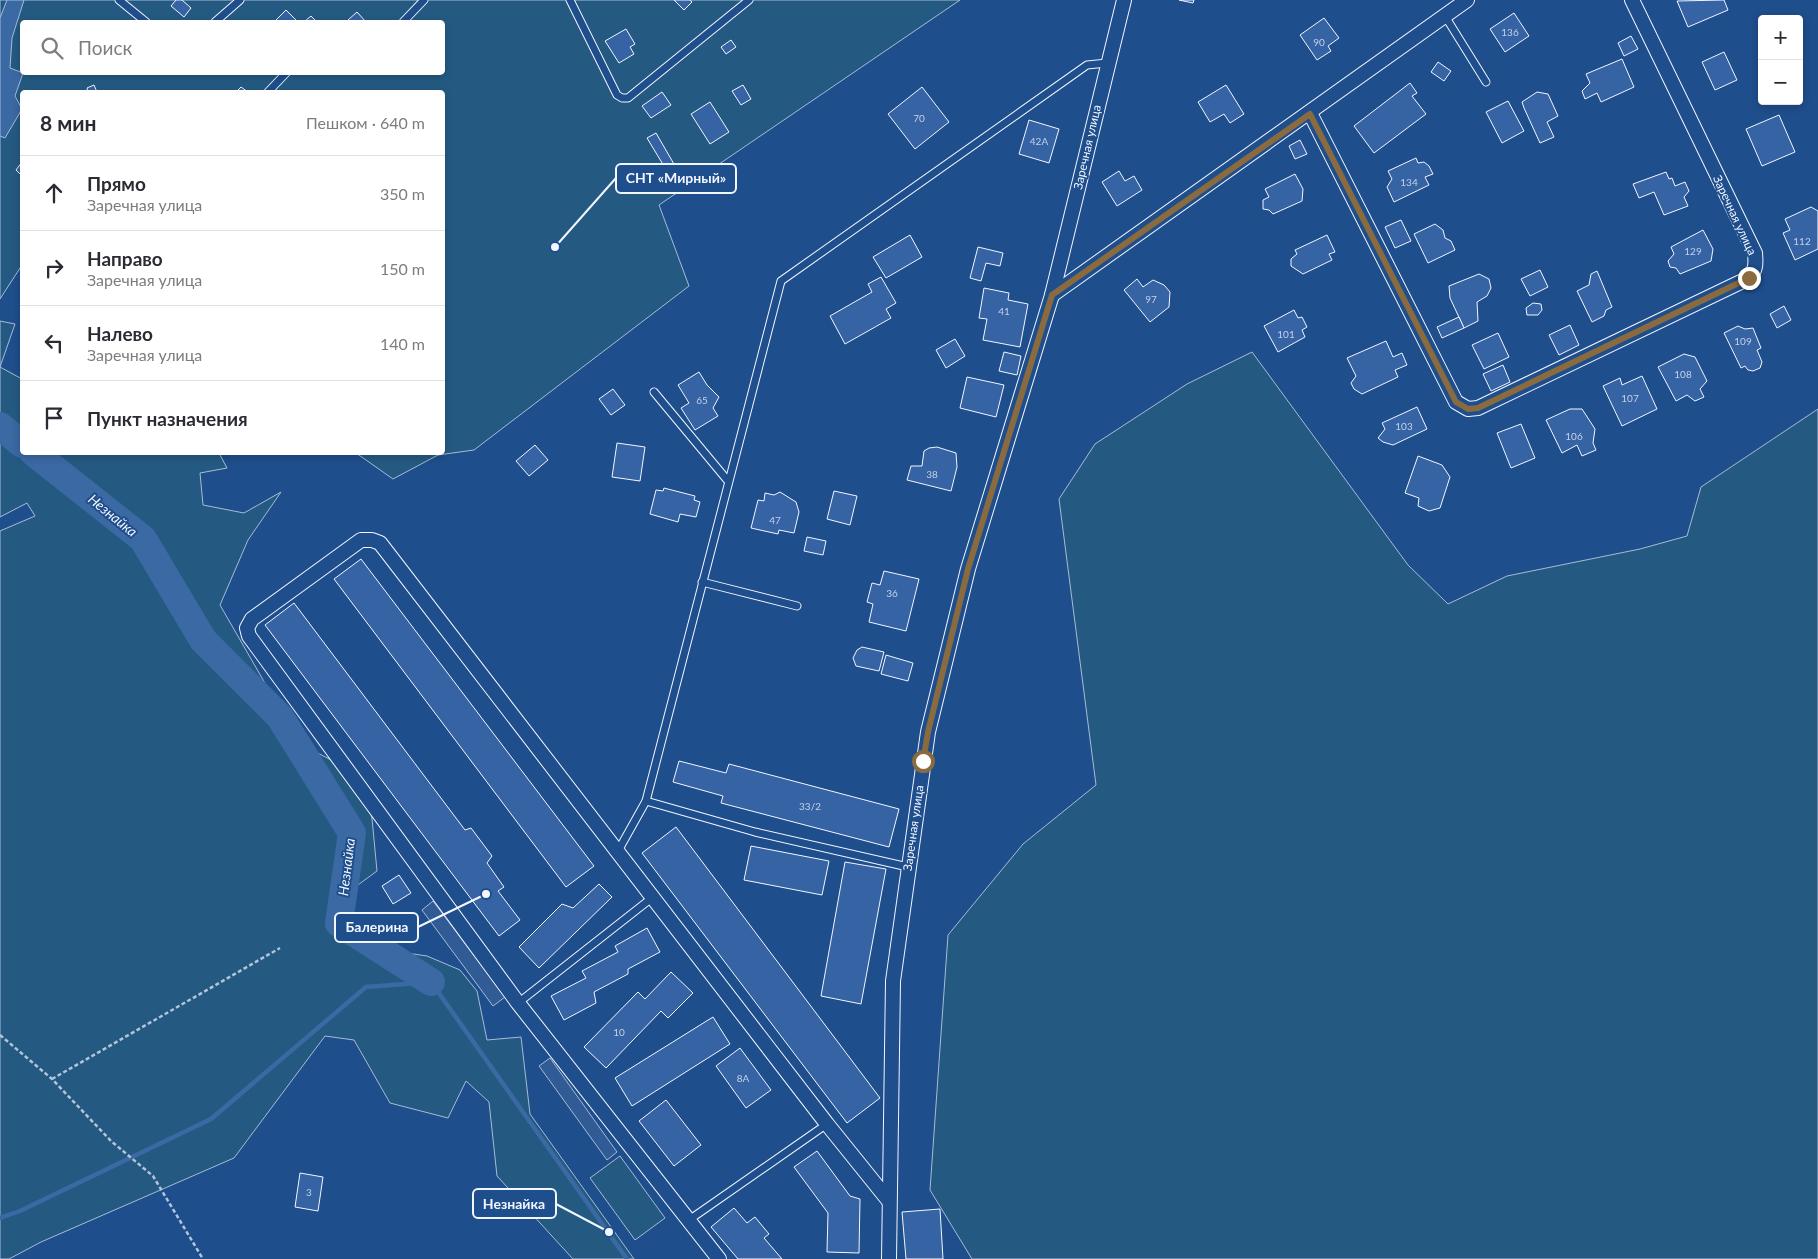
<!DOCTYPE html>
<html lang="ru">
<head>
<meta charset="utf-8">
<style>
	:root { --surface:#fff; --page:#f7f7f7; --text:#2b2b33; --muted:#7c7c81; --line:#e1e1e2 }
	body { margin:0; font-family:Lato,sans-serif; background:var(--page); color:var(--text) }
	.controls { position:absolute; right:15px; top:15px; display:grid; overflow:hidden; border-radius:5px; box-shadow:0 2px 8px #0003 }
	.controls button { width:45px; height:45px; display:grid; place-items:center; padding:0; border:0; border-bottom:1px solid var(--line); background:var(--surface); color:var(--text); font:25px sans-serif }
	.stop { position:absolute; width:15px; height:15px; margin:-11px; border:4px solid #8a6a3f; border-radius:50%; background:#fff }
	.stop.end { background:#8a6a3f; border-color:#fff; box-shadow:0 1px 5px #0008 }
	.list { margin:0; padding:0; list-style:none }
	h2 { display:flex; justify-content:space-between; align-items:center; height:65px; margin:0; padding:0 20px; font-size:21px }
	h2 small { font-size:16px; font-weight:400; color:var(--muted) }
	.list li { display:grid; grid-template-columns:32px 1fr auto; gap:15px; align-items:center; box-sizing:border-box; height:75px; padding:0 20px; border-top:1px solid var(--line) }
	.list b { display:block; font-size:19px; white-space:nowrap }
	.list p { margin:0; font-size:16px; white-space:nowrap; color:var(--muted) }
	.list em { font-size:16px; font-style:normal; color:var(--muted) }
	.icon { flex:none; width:28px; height:28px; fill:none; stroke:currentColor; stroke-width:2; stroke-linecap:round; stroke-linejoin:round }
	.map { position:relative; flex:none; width:1818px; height:1259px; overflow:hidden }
	.search { position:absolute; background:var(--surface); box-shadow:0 2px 8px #0003; left:20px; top:20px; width:425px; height:55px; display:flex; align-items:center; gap:12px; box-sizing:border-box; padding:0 18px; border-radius:5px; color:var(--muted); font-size:19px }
	.panel { position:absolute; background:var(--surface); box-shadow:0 2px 8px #0003; left:20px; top:90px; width:425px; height:365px; border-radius:5px }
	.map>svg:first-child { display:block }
	.green { fill:#245a82; stroke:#a8bbd7; fill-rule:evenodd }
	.parking { fill:#305b95; stroke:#a8bbd7 }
	.water { fill:#3b69a3; stroke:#a8bbd7 }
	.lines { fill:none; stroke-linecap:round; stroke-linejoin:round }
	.stream { stroke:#3b69a3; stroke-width:4.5 }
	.river { stroke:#3b69a3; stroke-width:28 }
	.building { fill:#3563a3; stroke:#f2f6ff }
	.lane-casing { stroke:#f2f6ff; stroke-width:9 }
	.street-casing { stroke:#f2f6ff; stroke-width:16 }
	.path { stroke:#b3c4dc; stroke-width:2.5; stroke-dasharray:4 2.5; stroke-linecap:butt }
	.lane { stroke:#1f4e8c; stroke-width:7 }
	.street { stroke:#1f4e8c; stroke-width:14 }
	.route { stroke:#8a6a3f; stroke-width:6 }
	.labels { text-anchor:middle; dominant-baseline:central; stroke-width:4; stroke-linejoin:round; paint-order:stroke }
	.number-label { font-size:10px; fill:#c3d1e8 }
	.street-label { font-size:12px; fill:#f2f6ff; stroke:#1f4e8c }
	.water-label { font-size:14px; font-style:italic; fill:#f2f6ff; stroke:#1f4e8c }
	.leader { fill:none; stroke:#f2f6ff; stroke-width:2 }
	.callout-dot { fill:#f2f6ff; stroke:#1f4e8c; stroke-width:2 }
	.callout { fill:#1f4e8c; stroke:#f2f6ff; stroke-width:2 }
	.callout-label { font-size:14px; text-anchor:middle; font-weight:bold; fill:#f2f6ff }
</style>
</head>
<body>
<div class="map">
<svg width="1818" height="1259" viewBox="0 0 1818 1259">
	<rect width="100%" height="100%" fill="#1f4e8c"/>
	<!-- green -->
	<g class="green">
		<path d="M0,0H960L659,205L689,286L474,450L438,455L393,479L356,453L442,452V92H22V265L0,299ZM22,22H442V72H22Z"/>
		<path d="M0,321L15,324L0,367L22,379V452L219,453L227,468L200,473L203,505L244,513L281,492L248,540L220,605L300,744L343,766L371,808L377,871L332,904L393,951L427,956L460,970L477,991L487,1040L521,1037L530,1114L634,1259H573L497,1176L489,1102L466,1081L448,1118L390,1103L354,1040L325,1036L234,1158L41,1242L9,1259H0V531L35,516L27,503L0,517Z"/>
		<path d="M1252,352L1408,565L1448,604L1507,576L1640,549L1687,536L1701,487L1818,409V1259H972L930,1190L948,935L1023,844L1096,785L1059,499L1095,444L1187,384Z"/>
		<path d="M620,1156L665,1218L635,1240L590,1178Z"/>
	</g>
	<!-- parking -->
	<g class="parking">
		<path d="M433,901L505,997L493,1006L422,910Z"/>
		<path d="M550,1058L617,1152L607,1160L539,1066Z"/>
	</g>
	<!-- water -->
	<path class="water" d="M7,0H24L12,38L10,68L23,73L15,96L22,109L5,138L0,136V18Z"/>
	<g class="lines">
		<!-- stream -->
		<path class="stream" d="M0,1218L20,1211L211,1119L366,987L431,982L627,1259"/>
		<!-- river -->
		<g class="river">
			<path d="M0,426L22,444"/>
			<path d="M33,452L143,539L203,640L280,717L352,833L339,923L431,982"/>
		</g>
	</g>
	<!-- building -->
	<g class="building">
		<path d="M176,0H182L191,8L184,17L171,6Z"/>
		<path d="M674,0H690L692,2L684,10Z"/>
		<path d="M1179,0H1194L1193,3Z"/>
		<path d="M1724,0L1728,10L1688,27L1677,1Z"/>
		<path d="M286,10L297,21L277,22L275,21Z"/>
		<path d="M357,12L366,22H351L348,20Z"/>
		<path d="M1514,13L1529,36L1505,52L1490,29Z"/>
		<path d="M311,16L317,22H304Z"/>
		<path d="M1324,18L1339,38L1328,46L1331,51L1317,60L1300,35Z"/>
		<path d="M626,29L635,44L630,47L634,54L619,63L605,41Z"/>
		<path d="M1631,36L1638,49L1624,56L1618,43Z"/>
		<path d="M731,40L736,47L726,54L721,47Z"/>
		<path d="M1724,52L1737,80L1715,90L1702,62Z"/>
		<path d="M1622,59L1634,87L1601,102L1597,93L1585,99L1582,91L1590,83L1586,74Z"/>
		<path d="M1438,62L1451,71L1444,81L1431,72Z"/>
		<path d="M1410,83L1417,93L1412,96L1426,114L1374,153L1354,126Z"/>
		<path d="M94,85L97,92H88L87,88Z"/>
		<path d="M743,85L751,99L741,105L732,91Z"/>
		<path d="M1226,85L1244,114L1230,123L1224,114L1210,122L1198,102Z"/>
		<path d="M241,87L248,92H236Z"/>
		<path d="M922,87L949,122L915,149L888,114Z"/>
		<path d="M662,92L671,105L651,118L642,106Z"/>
		<path d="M1537,92L1548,94L1558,116L1547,122L1554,137L1540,143L1524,108L1522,102Z"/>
		<path d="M1508,101L1524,131L1502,143L1486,112Z"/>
		<path d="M710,102L729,132L710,144L691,114Z"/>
		<path d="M1779,115L1795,152L1762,166L1746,129Z"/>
		<path d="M1029,120L1059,129L1049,163L1019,154Z"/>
		<path d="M656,133L678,171L670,176L647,138Z"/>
		<path d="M1300,140L1307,154L1295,159L1289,146Z"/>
		<path d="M1416,158L1418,163L1424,162L1429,166L1433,174L1425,177L1429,185L1394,202L1387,187L1392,179L1388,171Z"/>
		<path d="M22,162V176L16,170Z"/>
		<path d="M1119,171L1125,181L1134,176L1142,190L1117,206L1102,182Z"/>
		<path d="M1666,172L1669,179L1672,178L1675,186L1685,182L1689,191L1684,197L1688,206L1664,215L1654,192L1639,198L1633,184Z"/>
		<path d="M1295,174L1303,189L1302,201L1273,214L1269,210L1263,209V200L1269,197L1265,189Z"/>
		<path d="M1811,207L1818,211V249L1795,260L1783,233L1790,230L1785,219Z"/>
		<path d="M1401,220L1411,241L1395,248L1385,227Z"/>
		<path d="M1435,224L1443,230L1445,238L1451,241L1455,250L1428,263L1414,234Z"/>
		<path d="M1703,230L1713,249L1711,261L1680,274L1676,268L1670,267L1668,261L1674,254L1671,247Z"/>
		<path d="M910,235L922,257L886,278L873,257Z"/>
		<path d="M1327,235L1335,252L1329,254L1332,260L1303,274L1291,266V259L1297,254L1295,250Z"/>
		<path d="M978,247L1003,253L1000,266L986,263L981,281L970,278Z"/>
		<path d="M1540,270L1548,287L1530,296L1521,279Z"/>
		<path d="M1597,271L1612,307L1606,310L1604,316L1592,322L1577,291L1589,285L1591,274Z"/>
		<path d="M1479,274L1489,279L1491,288L1487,296L1477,302L1478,321L1464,328L1450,298L1449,286Z"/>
		<path d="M881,277L896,303L886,309L891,318L845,344L830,316L872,292L868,284Z"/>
		<path d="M1137,279L1143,287L1153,280L1164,285L1170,292L1169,307L1150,322L1124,290Z"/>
		<path d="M984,288L1009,293L1008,300L1028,304L1020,347L983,340L987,319L979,318Z"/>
		<path d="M1533,303L1541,304L1542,310L1538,315H1527L1526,308Z"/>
		<path d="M1784,306L1791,320L1777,328L1770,314Z"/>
		<path d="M1294,310L1298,318L1302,317L1307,327L1302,330L1305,337L1278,352L1264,326Z"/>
		<path d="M1459,317L1464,328L1442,338L1437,327Z"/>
		<path d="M1570,325L1579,345L1559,355L1549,335Z"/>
		<path d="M1738,326L1745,329L1753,328L1761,348L1757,350L1762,362L1760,368L1753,371L1748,370L1745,366L1741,368L1724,333Z"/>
		<path d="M1498,333L1509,357L1484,369L1472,345Z"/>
		<path d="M955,339L965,356L946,368L936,350Z"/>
		<path d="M1386,341L1393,357L1402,353L1407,365L1395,370L1398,377L1362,394L1354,389L1351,383L1356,376L1347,358Z"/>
		<path d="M1004,352L1021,356L1017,375L999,371Z"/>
		<path d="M1684,354L1695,357L1707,381L1700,389L1704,397L1695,401L1687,395L1676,401L1658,367Z"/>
		<path d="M1503,365L1510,382L1491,391L1483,374Z"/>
		<path d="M699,372L707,385L719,397L713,408L718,416L695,430L681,408L689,403L678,385Z"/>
		<path d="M1642,376L1657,409L1622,426L1603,386L1620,378L1622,385Z"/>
		<path d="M967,377L1004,385L996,417L960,408Z"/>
		<path d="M613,389L625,405L611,415L599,399Z"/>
		<path d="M1417,407L1427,429L1393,445L1383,442L1378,438L1385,429L1382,423Z"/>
		<path d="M1570,409H1582L1595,429L1593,443L1596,450L1582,456L1577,445L1562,453L1546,420Z"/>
		<path d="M1521,424L1535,458L1511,468L1497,433Z"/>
		<path d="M617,443L645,447L640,481L612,477Z"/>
		<path d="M535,445L548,460L529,476L516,461Z"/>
		<path d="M937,447L956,453L957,467L951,491L907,480L911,466H922L924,451L929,448Z"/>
		<path d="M1418,456L1442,465L1450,477L1440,508L1429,511L1418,506L1419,498L1405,493Z"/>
		<path d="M664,488L695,496L694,500L700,502L696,517L680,514L678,522L650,514L656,490L663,491Z"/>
		<path d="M834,491L857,496L850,525L827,519Z"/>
		<path d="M780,492L796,502L799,512L794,533L779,530L778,534L751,528L758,500L764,501L765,493L774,495Z"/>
		<path d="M807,537L826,541L823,555L804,551Z"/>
		<path d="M361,559L594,866L566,887L334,579Z"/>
		<path d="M884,571L919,579L906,631L869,622L873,604L867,602L872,583L880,585Z"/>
		<path d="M294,603L465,830L471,828L492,856L487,863L504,887L498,891L520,920L499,936L265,625Z"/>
		<path d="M862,647L884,652L879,671L856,666L853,658L857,650Z"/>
		<path d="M886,655L913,663L908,681L881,674Z"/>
		<path d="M679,761L726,773L729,764L899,809L889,847L721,803L723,796L673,782Z"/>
		<path d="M676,827L880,1098L847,1123L642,853Z"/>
		<path d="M751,846L829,861L822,895L744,880Z"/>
		<path d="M845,862L886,869L861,1004L821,996Z"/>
		<path d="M399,875L411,893L393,904L382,886Z"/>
		<path d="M599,884L612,897L539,968L519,947L562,904L573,908Z"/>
		<path d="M647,928L660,952L628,969V974L594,992L596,1003L564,1020L551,996L586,978L582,971L618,952L615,946Z"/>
		<path d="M671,972L693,993L668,1018L661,1011L606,1068L584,1047L638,992L645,999Z"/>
		<path d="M713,1017L730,1044L632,1106L615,1078Z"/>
		<path d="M740,1048L771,1090L746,1108L716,1066Z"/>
		<path d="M666,1100L701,1145L674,1166L639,1121Z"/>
		<path d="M817,1151L850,1196L860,1199L859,1253L827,1252L828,1213L794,1167Z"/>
		<path d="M300,1173L323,1177L318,1211L295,1207Z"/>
		<path d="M734,1208L747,1223L755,1217L769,1234L764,1238L782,1259H738L711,1227Z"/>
		<path d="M940,1209L943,1259H906L902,1212Z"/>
	</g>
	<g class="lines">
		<!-- lane casing -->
		<g class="lane-casing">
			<g id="lane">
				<path d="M119,0L146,22"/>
				<path d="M570,0L617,95L622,98H628L749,0"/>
				<path d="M1445,16L1486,82"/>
				<path d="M215,22L240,0"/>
				<path d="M403,22L424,0"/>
				<path d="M268,92L287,72"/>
				<path d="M654,392L728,481"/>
				<path d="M702,582L797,606"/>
				<path d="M646,801L755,832L908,867"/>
				<path d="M618,851L646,801L781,281L1087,65L1107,63"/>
				<path d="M518,1003L653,897"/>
				<path d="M689,1220L827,1124"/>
			</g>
		</g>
		<!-- street casing -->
		<g class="street-casing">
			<g id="street">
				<path d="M1310,113L1456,402L1468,409L1478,408L1749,278C1756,270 1756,264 1755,253L1632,0"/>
				<path d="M1052,295L1467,0"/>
				<path d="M719,1259L518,1003L249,636L247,628L252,619L361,540H372L380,543L827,1124L889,1201"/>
				<path d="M889,1259L893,981L928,732L968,569L1052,295L1124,0"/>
			</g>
		</g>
		<!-- path -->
		<g class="path">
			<path d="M0,1035L52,1079L111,1141L153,1176L203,1259"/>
			<path d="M52,1079L280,948"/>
		</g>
		<!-- lane -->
		<use href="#lane" class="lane"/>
		<!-- street -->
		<use href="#street" class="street"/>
	</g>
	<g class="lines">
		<!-- route -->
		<path class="route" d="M923,761L928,732L968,569L1052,295L1310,114L1456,402L1468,409L1478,408L1749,278"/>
	</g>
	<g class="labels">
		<!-- number labels -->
		<g class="number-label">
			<text x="1510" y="32">136</text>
			<text x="1319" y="42">90</text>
			<text x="919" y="118">70</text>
			<text x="1039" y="141">42А</text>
			<text x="1409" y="182">134</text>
			<text x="1802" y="241">112</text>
			<text x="1693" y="251">129</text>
			<text x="1151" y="299">97</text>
			<text x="1004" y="311">41</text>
			<text x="1286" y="334">101</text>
			<text x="1743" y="341">109</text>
			<text x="1683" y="374">108</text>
			<text x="1630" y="398">107</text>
			<text x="702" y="400">65</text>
			<text x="1404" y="426">103</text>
			<text x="1574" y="436">106</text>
			<text x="932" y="474">38</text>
			<text x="775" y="520">47</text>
			<text x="892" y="593">36</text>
			<text x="810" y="806">33/2</text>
			<text x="619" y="1032">10</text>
			<text x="743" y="1078">8А</text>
			<text x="309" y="1192">3</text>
		</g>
		<!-- street labels -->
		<g class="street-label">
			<text transform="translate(1087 147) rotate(-77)">Заречная улица</text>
			<text transform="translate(1735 215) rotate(65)">Заречная улица</text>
			<text transform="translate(913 828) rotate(-82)">Заречная улица</text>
		</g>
		<!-- water labels -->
		<g class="water-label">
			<text transform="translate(113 515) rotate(39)">Незнайка</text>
			<text transform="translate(346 867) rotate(-83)">Незнайка</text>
		</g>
	</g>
	<!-- callouts -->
	<path class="leader" d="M555 247L616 178M486 894L418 927M609 1232L556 1204"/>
	<g class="callout-dot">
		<circle cx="555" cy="247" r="5"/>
		<circle cx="486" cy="894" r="5"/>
		<circle cx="609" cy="1232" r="5"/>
	</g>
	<g class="callout">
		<rect x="616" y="164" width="120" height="29" rx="5"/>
		<rect x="335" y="913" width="83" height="29" rx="5"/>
		<rect x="473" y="1189" width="83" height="29" rx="5"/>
	</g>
	<g class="callout-label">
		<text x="676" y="183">СНТ «Мирный»</text>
		<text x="377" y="932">Балерина</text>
		<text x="514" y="1209">Незнайка</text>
	</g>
</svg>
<div class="controls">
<button>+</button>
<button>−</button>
</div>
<div class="stop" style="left:923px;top:761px"></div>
<div class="stop end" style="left:1749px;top:278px"></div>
<div class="search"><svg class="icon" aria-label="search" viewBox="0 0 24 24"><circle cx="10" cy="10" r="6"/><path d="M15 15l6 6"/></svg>Поиск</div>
<section class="panel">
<h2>8 мин<small>Пешком · 640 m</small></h2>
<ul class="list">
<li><svg class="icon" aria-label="ahead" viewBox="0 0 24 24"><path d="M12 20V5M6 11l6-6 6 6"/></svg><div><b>Прямо</b><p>Заречная улица</p></div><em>350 m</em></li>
<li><svg class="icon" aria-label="right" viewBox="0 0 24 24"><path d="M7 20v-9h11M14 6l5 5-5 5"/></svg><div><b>Направо</b><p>Заречная улица</p></div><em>150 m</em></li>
<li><svg class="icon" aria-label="left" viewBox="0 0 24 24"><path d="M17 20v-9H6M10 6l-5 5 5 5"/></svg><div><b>Налево</b><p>Заречная улица</p></div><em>140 m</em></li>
<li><svg class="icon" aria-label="arrive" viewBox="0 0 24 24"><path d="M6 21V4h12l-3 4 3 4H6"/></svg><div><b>Пункт назначения</b></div></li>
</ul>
</section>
</div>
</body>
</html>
